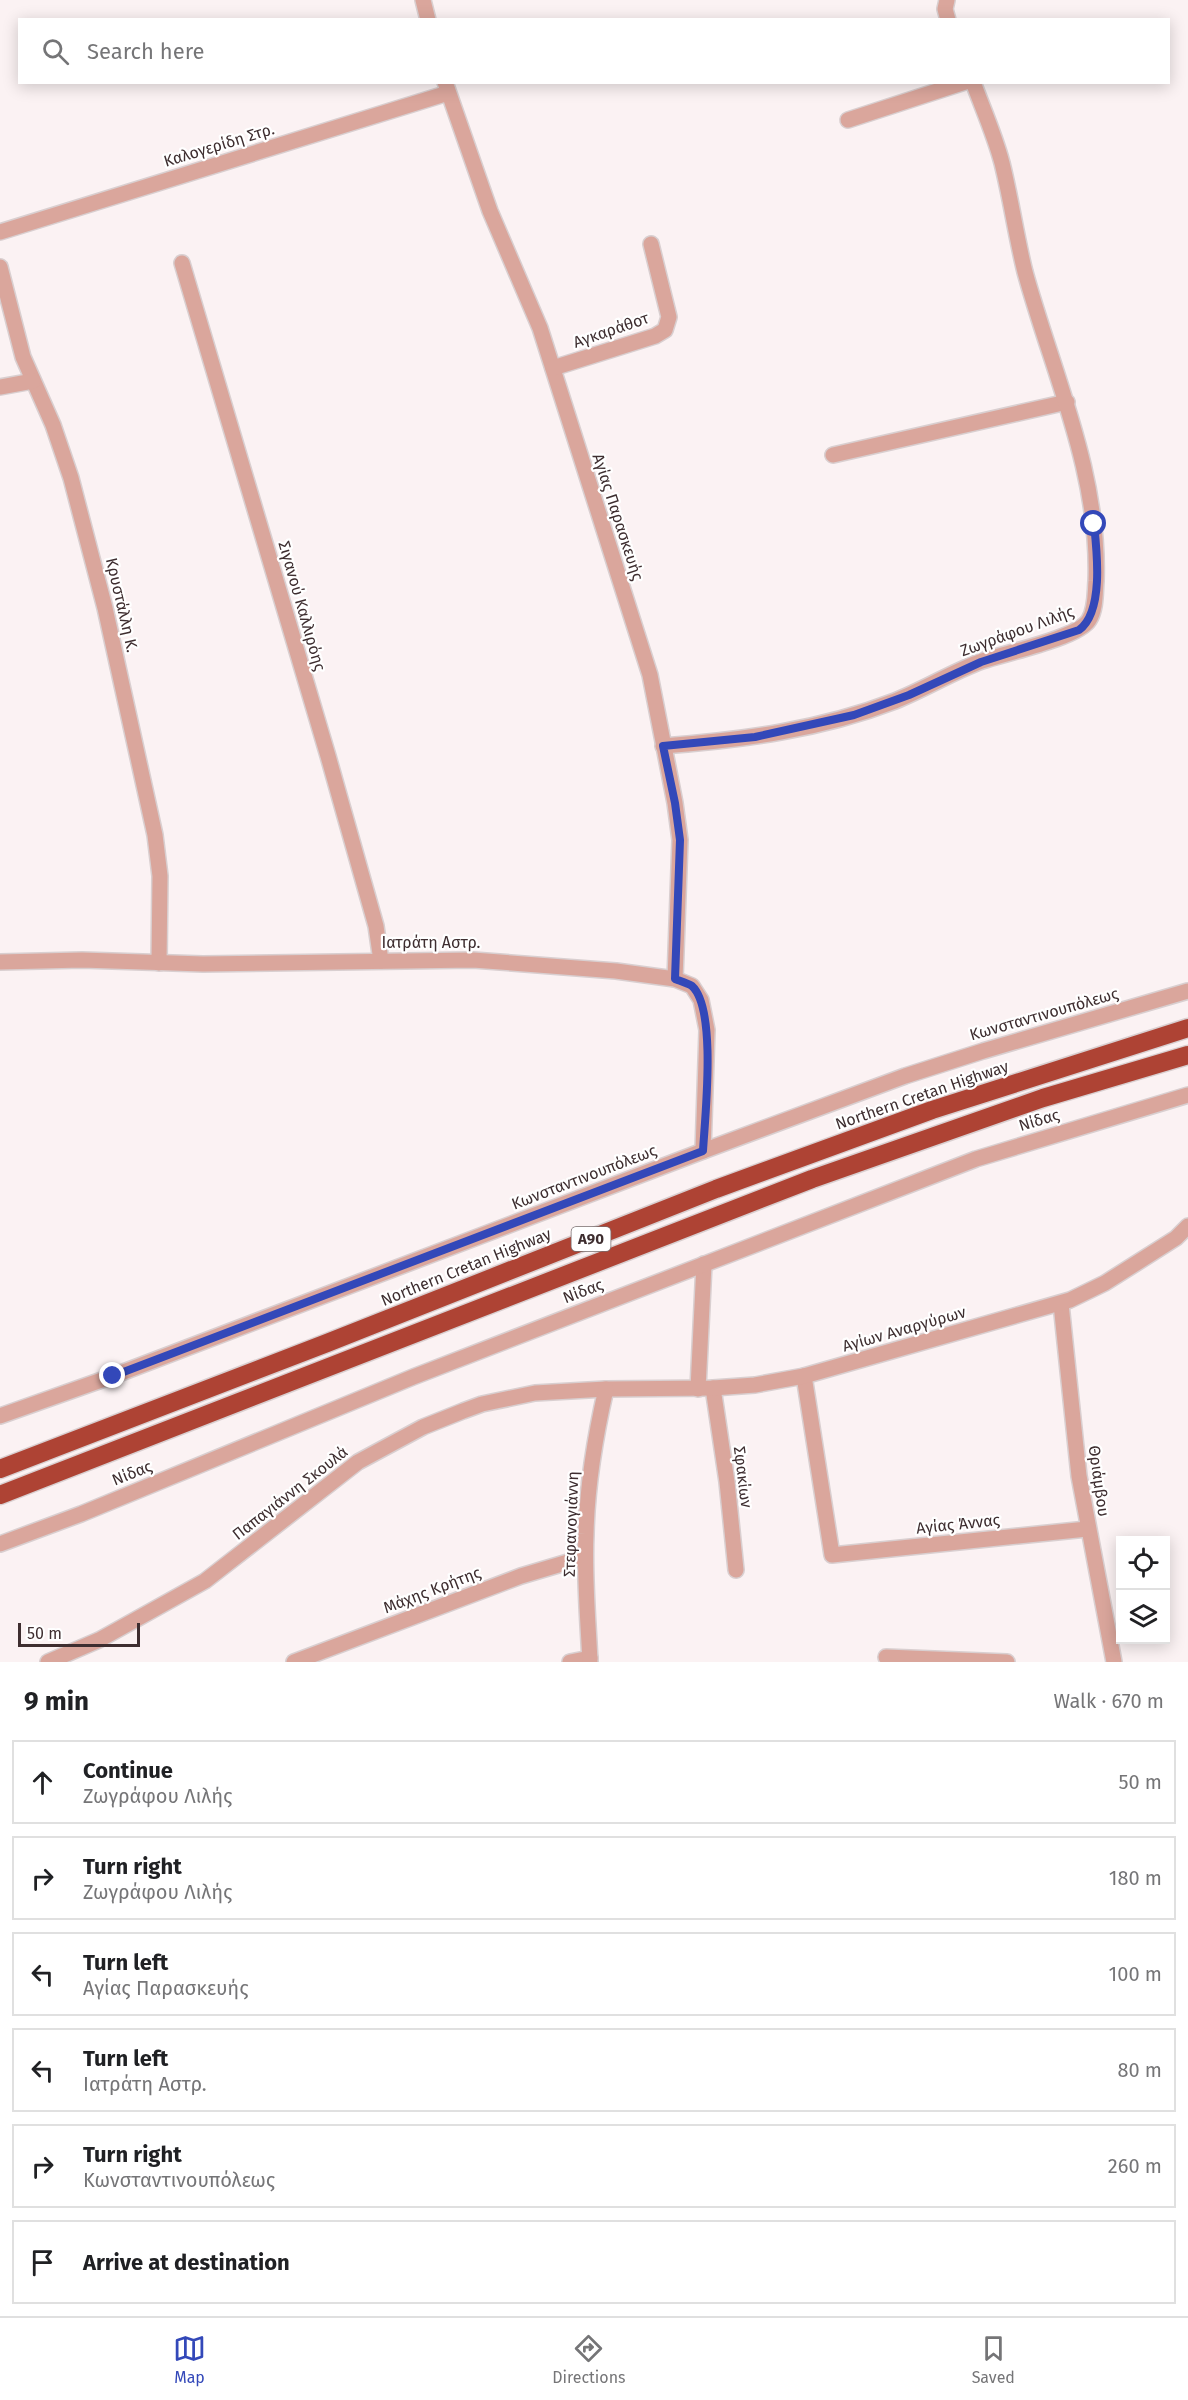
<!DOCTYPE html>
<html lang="en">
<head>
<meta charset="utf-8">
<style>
	:root { --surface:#fff; --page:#f6f6f6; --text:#202124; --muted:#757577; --line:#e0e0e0; --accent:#3348b9 }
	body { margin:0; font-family:"Fira Sans",sans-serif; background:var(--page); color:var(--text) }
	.controls { position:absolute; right:18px; bottom:18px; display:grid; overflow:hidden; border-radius:0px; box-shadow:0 3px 15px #0003 }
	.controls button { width:54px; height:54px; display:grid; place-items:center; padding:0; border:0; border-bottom:2px solid var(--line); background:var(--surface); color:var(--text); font:30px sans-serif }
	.scale { position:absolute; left:18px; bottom:15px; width:122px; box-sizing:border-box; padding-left:6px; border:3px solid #3e2e30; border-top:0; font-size:16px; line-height:21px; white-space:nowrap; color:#3e2e30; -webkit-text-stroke:4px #fff; paint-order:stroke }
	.stop { position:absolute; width:18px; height:18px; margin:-14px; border:4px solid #3348b9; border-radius:50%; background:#fff }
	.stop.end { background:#3348b9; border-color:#fff; box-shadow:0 2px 6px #0008 }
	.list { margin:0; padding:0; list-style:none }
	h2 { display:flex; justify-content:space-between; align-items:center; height:78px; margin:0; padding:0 24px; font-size:26px }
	h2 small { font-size:20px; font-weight:400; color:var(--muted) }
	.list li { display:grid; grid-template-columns:39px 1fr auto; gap:18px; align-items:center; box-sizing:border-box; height:84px; margin:0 12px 12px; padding:0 12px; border:2px solid var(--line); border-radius:0px }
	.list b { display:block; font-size:22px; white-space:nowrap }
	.list p { margin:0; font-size:20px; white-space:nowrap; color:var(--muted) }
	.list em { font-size:20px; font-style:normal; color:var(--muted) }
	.icon { flex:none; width:33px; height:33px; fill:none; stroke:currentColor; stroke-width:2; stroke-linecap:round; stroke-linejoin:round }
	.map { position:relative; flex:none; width:1188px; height:1662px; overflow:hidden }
	.search { position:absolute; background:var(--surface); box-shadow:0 3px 15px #0003; left:18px; right:18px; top:18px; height:66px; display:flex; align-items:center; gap:15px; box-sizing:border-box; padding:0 21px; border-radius:0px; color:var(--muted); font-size:22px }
	.sheet { height:654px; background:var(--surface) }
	nav { display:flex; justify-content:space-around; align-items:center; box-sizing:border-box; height:84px; border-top:2px solid var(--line); background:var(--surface); font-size:16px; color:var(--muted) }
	nav a { display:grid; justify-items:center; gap:3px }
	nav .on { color:var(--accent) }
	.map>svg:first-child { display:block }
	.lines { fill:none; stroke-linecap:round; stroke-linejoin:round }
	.minor-casing { stroke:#d9cfd0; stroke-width:18 }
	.highway-casing { stroke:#d9cfd0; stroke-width:21 }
	.minor { stroke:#daa69c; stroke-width:15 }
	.highway { stroke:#ae4334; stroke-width:18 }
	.route { stroke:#3348b9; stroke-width:8 }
	.labels { text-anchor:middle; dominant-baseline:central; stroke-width:4.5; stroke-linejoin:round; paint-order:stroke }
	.shield { fill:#fff; stroke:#786d6e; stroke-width:1.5 }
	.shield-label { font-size:15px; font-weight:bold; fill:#3e2e30 }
	.street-label { font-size:16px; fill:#3e2e30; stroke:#fff }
</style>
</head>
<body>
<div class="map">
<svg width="1188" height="1662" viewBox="0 0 1188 1662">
	<rect width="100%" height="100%" fill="#fbf2f3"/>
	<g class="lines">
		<!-- minor casing -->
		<g class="minor-casing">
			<g id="minor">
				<path d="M423,0L428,20"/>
				<path d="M947,0L945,9L948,20"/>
				<path d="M445,82L490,211L540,328L650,675L675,803L680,840L675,979"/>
				<path d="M848,120L965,82"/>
				<path d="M0,232L448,93"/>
				<path d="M182,263L328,756L376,926L381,961"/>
				<path d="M0,267L23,357L53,425L71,478L105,608L155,835L160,876L159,963"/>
				<path d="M553,368L655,336L665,330L669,317L651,244"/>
				<path d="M0,387L33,381"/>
				<path d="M833,455L1067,402"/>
				<path d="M663,746C742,740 820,730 895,701C925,689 952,672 982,661C1005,653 1078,638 1089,620C1096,609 1095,593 1096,581C1100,473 1053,374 1025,272C1016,236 1011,199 1002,163C995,136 983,109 973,82"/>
				<path d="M0,962L82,960L203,964L473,960L616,971L675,979L692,986L701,1000L707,1030L703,1151"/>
				<path d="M1061,1304L1079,1476L1114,1662"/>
				<path d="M804,1376L832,1555L1087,1529"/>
				<path d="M713,1388L727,1482L736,1570"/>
				<path d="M698,1389L704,1264"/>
				<path d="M0,1416L113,1376L703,1151L905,1076L983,1051L1188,991"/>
				<path d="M0,1544L81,1514L413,1377L976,1159L1188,1095"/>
				<path d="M886,1657L1007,1662"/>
				<path d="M48,1662L99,1640L205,1581L358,1462L423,1427L463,1411L482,1404L535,1393L606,1389L713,1388L755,1385L804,1376L1070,1300L1105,1283L1176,1238L1188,1226"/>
				<path d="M294,1662L521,1576L585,1557"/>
				<path d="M570,1662L590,1658"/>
				<path d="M590,1662C588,1619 584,1576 586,1534C587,1484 595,1437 606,1389"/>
			</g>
		</g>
		<!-- highway casing -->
		<g class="highway-casing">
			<g id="highway">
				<path d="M0,1469L327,1343L716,1189L932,1110L1188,1028"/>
				<path d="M0,1495L812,1179L1043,1098L1188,1055"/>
			</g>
		</g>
		<!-- minor -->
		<use href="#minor" class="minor"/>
		<!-- highway -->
		<use href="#highway" class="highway"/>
	</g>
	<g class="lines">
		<!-- route -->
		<path class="route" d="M113,1376L703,1151C705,1116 717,1009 692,986C687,983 680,981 675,979L680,840L675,803L663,746L755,737L854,715L909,695L981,662L1079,630C1104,612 1097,552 1094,524"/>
	</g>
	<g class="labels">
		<!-- shield labels -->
		<rect class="shield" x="571.5" y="1227" width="39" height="24" rx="4.5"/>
		<g class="shield-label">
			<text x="591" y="1239">Α90</text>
		</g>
		<!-- street labels -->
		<g class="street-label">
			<text transform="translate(219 145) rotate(-17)">Καλογερίδη Στρ.</text>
			<text transform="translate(611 330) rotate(-19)">Αγκαράθοτ</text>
			<text transform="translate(618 517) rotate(72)">Αγίας Παρασκευής</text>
			<text transform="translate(122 605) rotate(77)">Κρυστάλλη Κ.</text>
			<text transform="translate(302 606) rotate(74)">Σιγανού Καλλιρόης</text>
			<text transform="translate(1017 631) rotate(-20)">Ζωγράφου Λιλής</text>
			<text x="431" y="942">Ιατράτη Αστρ.</text>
			<text transform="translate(1044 1014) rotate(-16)">Κωνσταντινουπόλεως</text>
			<text transform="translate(922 1095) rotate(-19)">Northern Cretan Highway</text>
			<text transform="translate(1039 1120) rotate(-17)">Νίδας</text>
			<text transform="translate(584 1177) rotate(-21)">Κωνσταντινουπόλεως</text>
			<text transform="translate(466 1267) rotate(-22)">Northern Cretan Highway</text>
			<text transform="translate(583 1291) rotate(-21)">Νίδας</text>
			<text transform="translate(904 1329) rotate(-16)">Αγίων Αναργύρων</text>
			<text transform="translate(132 1473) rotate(-22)">Νίδας</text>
			<text transform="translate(743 1477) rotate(83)">Σφακίων</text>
			<text transform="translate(1099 1481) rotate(82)">Θριάμβου</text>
			<text transform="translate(290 1493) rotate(-38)">Παπαγιάννη Σκουλά</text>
			<text transform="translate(571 1524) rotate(-88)">Στεφανογιάννη</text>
			<text transform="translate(958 1524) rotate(-6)">Αγίας Άννας</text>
			<text transform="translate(432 1590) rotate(-21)">Μάχης Κρήτης</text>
		</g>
	</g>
</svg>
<div class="controls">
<button><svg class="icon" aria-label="locate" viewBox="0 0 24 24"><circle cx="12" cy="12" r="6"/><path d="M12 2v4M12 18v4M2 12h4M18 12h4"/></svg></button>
<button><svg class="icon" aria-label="layers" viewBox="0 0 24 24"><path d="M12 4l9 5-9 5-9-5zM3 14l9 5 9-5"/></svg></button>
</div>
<div class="scale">50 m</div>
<div class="stop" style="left:1094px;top:524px"></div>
<div class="stop end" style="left:113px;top:1376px"></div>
<div class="search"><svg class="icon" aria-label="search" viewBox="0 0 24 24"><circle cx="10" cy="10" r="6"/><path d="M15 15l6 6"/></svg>Search here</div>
</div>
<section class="sheet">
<h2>9 min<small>Walk · 670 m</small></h2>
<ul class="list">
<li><svg class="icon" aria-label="ahead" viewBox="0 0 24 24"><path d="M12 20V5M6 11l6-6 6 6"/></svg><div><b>Continue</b><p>Ζωγράφου Λιλής</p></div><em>50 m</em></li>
<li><svg class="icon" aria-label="right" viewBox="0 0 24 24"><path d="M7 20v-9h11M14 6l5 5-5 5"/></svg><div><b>Turn right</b><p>Ζωγράφου Λιλής</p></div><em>180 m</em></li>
<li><svg class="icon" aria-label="left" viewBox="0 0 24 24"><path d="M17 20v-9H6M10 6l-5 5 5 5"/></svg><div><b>Turn left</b><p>Αγίας Παρασκευής</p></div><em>100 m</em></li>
<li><svg class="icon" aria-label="left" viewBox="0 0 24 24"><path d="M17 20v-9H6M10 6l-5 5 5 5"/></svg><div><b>Turn left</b><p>Ιατράτη Αστρ.</p></div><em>80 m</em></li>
<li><svg class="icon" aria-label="right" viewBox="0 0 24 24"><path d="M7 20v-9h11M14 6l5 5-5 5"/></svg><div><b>Turn right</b><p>Κωνσταντινουπόλεως</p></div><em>260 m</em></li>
<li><svg class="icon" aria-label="arrive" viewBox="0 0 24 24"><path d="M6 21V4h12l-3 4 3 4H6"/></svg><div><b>Arrive at destination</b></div></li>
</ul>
</section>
<nav>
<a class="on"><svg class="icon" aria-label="map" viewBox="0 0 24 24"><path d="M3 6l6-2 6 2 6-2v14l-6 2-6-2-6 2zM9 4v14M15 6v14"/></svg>Map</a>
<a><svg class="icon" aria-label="directions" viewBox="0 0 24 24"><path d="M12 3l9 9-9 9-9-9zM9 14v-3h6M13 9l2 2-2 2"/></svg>Directions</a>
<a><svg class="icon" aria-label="saved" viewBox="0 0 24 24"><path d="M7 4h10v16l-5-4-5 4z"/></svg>Saved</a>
</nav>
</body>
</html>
